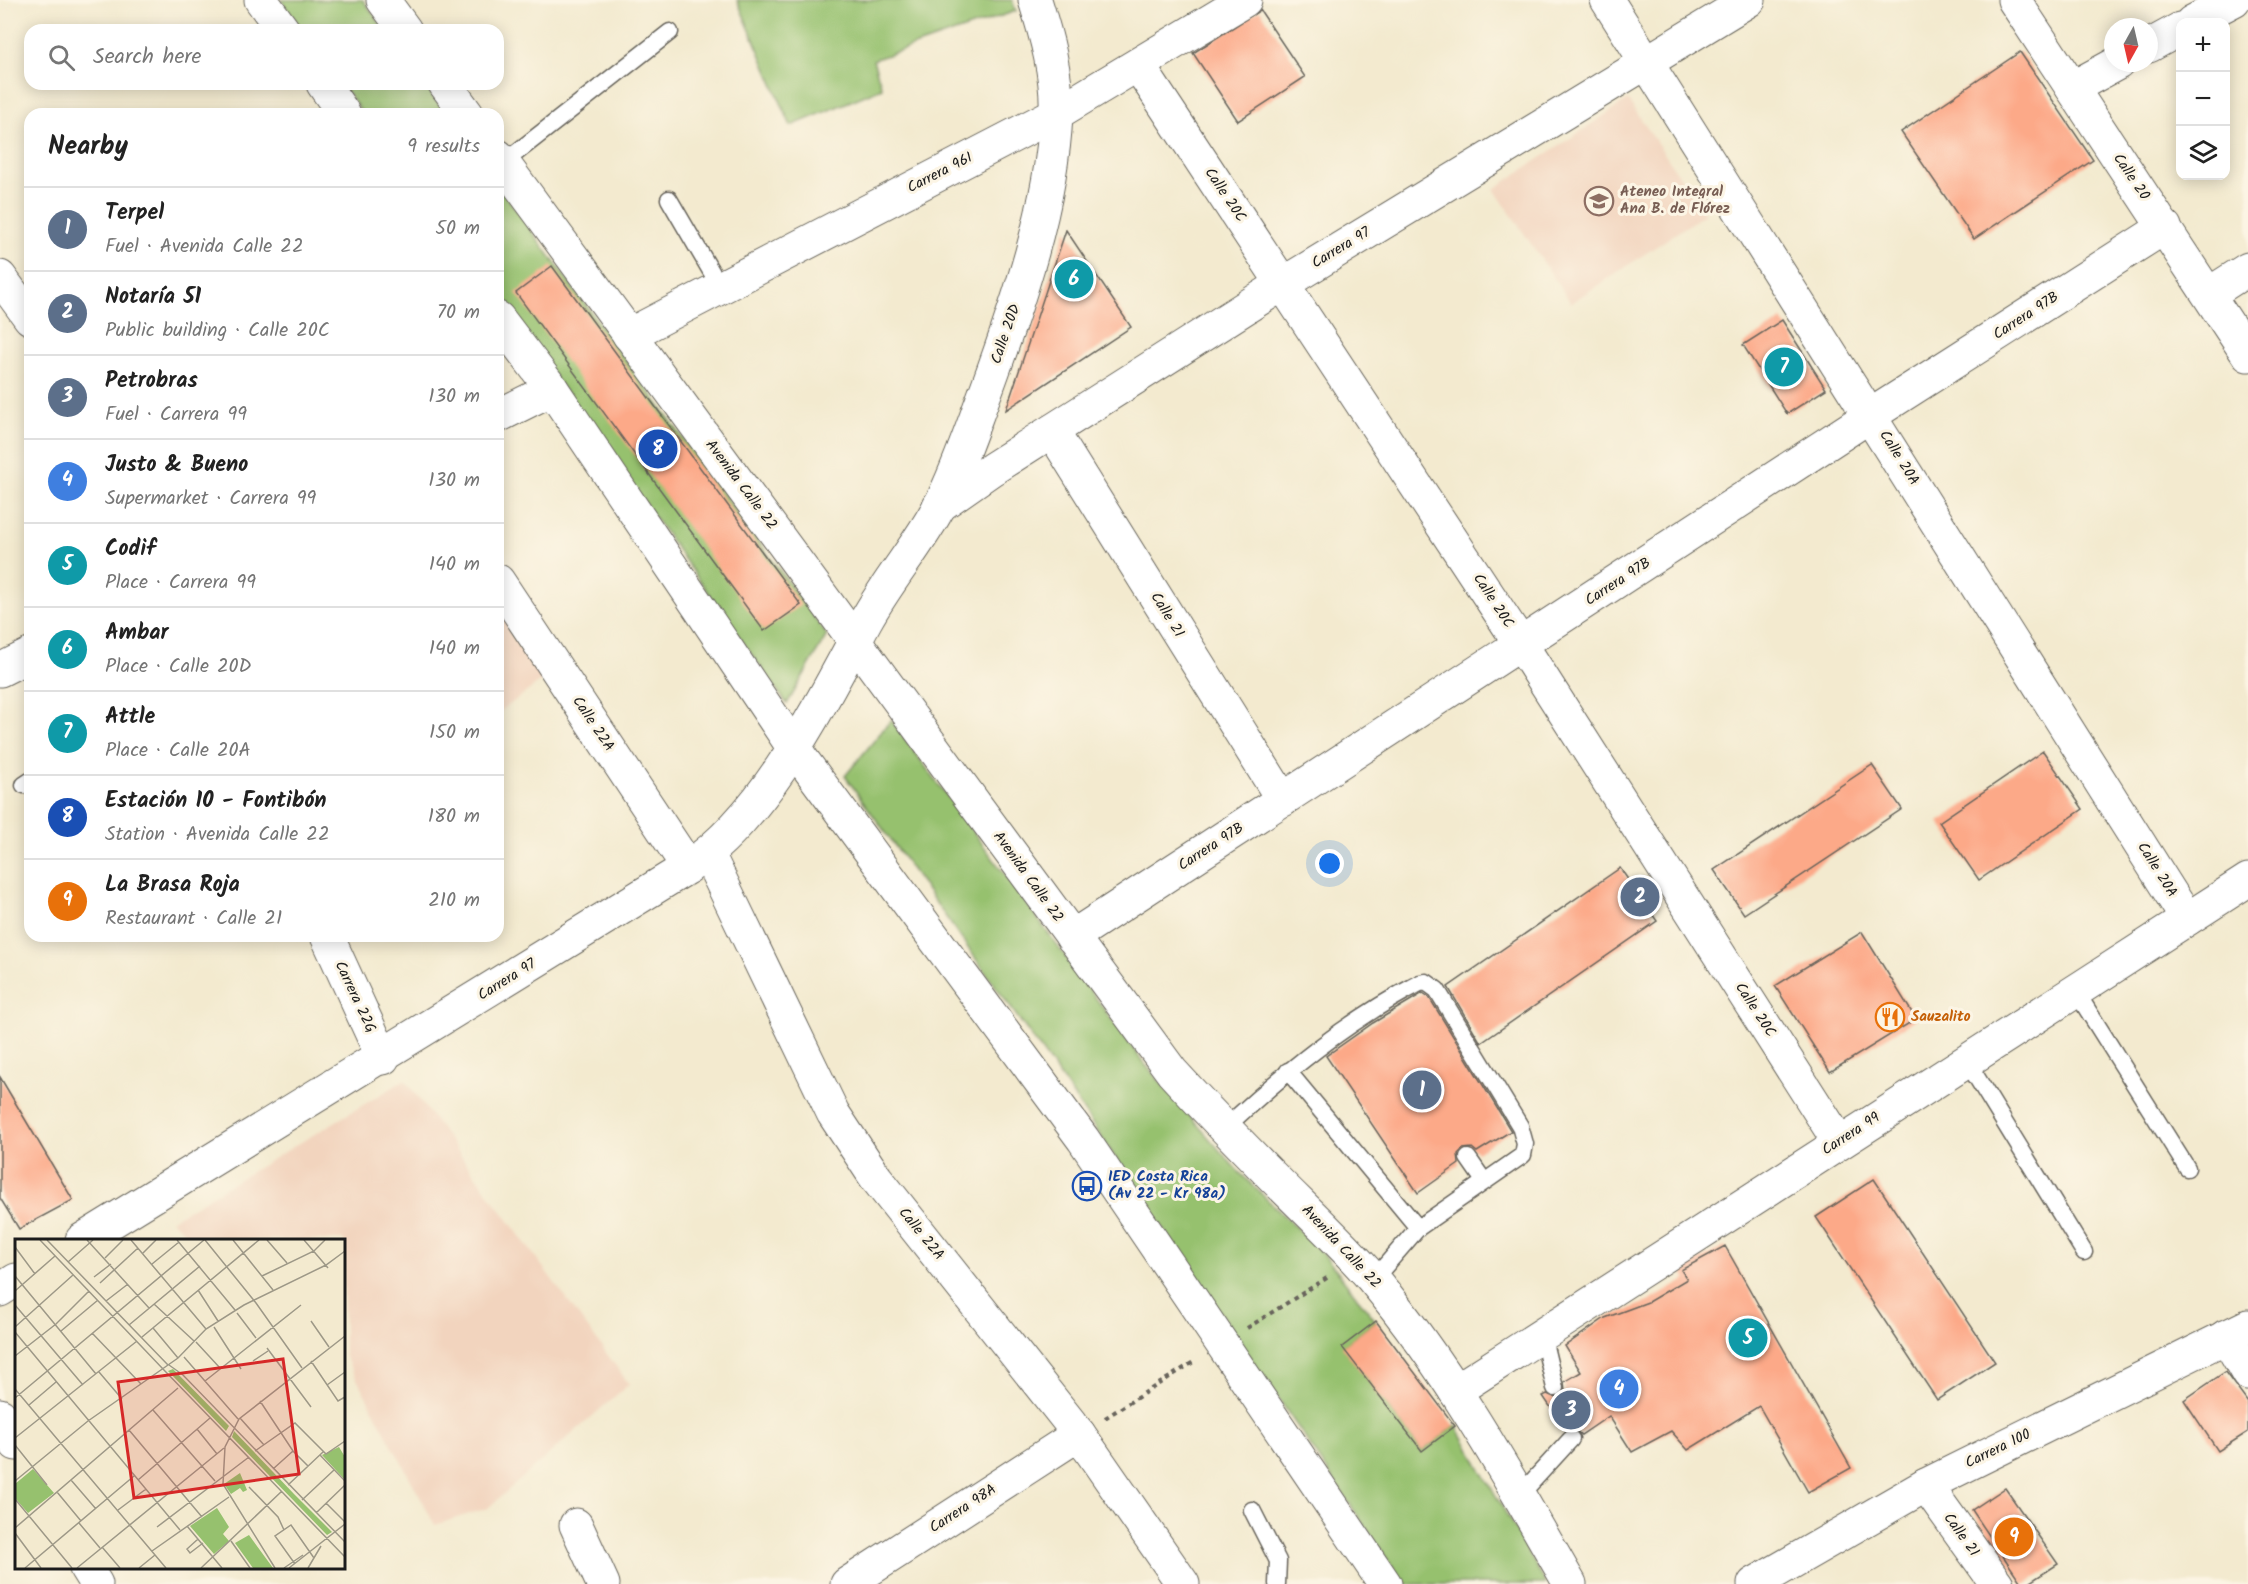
<!DOCTYPE html>
<html lang="en">
<head>
<meta charset="utf-8">
<style>
	:root { --surface:#fff; --page:#f6f6f6; --text:#222; --muted:#767676; --line:#e0e0e0; --accent:#7c3aed }
	body { margin:0; font-family:Kalam,sans-serif; background:var(--page); color:var(--text) }
	.controls { position:absolute; right:18px; top:18px; display:grid; overflow:hidden; border-radius:12px; box-shadow:0 3px 15px #0003 }
	.controls button { width:54px; height:54px; display:grid; place-items:center; padding:0; border:0; border-bottom:2px solid var(--line); background:var(--surface); color:var(--text); font:30px sans-serif }
	.compass { position:absolute; left:2104px; top:18px; width:54px; height:54px; border-radius:50%; background:var(--surface); box-shadow:0 3px 15px #0003; rotate:188deg }
	.you { position:absolute; left:1330px; top:864px; width:21px; height:21px; margin:-15px; border:4px solid #fff; border-radius:50%; background:#1a73e8; box-shadow:0 0 0 9px #1a73e833 }
	.badge { display:grid; place-items:center; width:39px; height:39px; border-radius:50%; background:var(--accent); color:#fff; font-size:20px; font-weight:700 }
	.pin { position:absolute; translate:-50% -50%; border:3px solid #fff; box-shadow:0 2px 6px #0006 }
	.list { margin:0; padding:0; list-style:none }
	h2 { display:flex; justify-content:space-between; align-items:center; height:78px; margin:0; padding:0 24px; font-size:26px }
	h2 small { font-size:20px; font-weight:400; color:var(--muted) }
	.list li { display:grid; grid-template-columns:39px 1fr auto; gap:18px; align-items:center; box-sizing:border-box; height:84px; padding:0 24px; border-top:2px solid var(--line) }
	.list b { display:block; font-size:22px; white-space:nowrap }
	.list p { margin:0; font-size:20px; white-space:nowrap; color:var(--muted) }
	.list em { font-size:20px; font-style:normal; color:var(--muted) }
	.icon { flex:none; width:33px; height:33px; fill:none; stroke:currentColor; stroke-width:2; stroke-linecap:round; stroke-linejoin:round }
	.map { position:relative; flex:none; width:2248px; height:1584px; overflow:hidden }
	.search { position:absolute; background:var(--surface); box-shadow:0 3px 15px #0003; left:24px; top:24px; width:480px; height:66px; display:flex; align-items:center; gap:15px; box-sizing:border-box; padding:0 21px; border-radius:18px; color:var(--muted); font-size:22px }
	.panel { position:absolute; background:var(--surface); box-shadow:0 3px 15px #0003; left:24px; top:108px; width:480px; height:834px; border-radius:18px }
	.map>svg:first-child { display:block }
	.built { fill:#f2d4be }
	.green { fill:#96c16e; stroke:#596e45; stroke-width:1.5 }
	.building { fill:#fca988 }
	.lines { fill:none; stroke-linecap:round; stroke-linejoin:round }
	.service-casing { stroke:#67645b; stroke-width:19 }
	.minor-casing { stroke:#67645b; stroke-width:35 }
	.tertiary-casing { stroke:#67645b; stroke-width:35 }
	.secondary-casing { stroke:#67645b; stroke-width:35 }
	.path { stroke:#67645b; stroke-width:4; stroke-dasharray:4.5 4.5; stroke-linecap:butt }
	.service { stroke:#fff; stroke-width:16 }
	.minor { stroke:#fff; stroke-width:33 }
	.tertiary { stroke:#fff; stroke-width:33 }
	.secondary { stroke:#fff; stroke-width:33 }
	.labels { text-anchor:middle; dominant-baseline:central; stroke-width:6; stroke-linejoin:round; paint-order:stroke }
	.street-label { font-size:15px; fill:#1c1c1c; stroke:#fcf5e5 }
	.education-label { font-size:15px; font-weight:bold; fill:#785e54; stroke:#fcf5e5; text-anchor:start }
	.food-label { font-size:15px; font-weight:bold; fill:#c56008; stroke:#fcf5e5; text-anchor:start }
	.transit-label { font-size:15px; font-weight:bold; fill:#164399; stroke:#fcf5e5; text-anchor:start }
	.inset-road { fill:none; stroke:#9d9887; stroke-width:1.5 }
	.view { fill:#d62828; fill-opacity:0.15; stroke:#d62828; stroke-width:3 }
	.inset-edge { fill:none; stroke:#1c1c1c; stroke-width:3 }
</style>
</head>
<body>
<div class="map">
<svg width="2248" height="1584" viewBox="0 0 2248 1584">
	<rect width="100%" height="100%" fill="#fcf5e5"/>
	<filter id="ink" filterUnits="userSpaceOnUse"><feTurbulence type="fractalNoise" baseFrequency=".0167" numOctaves="2"/><feDisplacementMap in="SourceGraphic" scale="12" xChannelSelector="R" yChannelSelector="G"/><feConvolveMatrix kernelMatrix="1 2 1 2 8 2 1 2 1" color-interpolation-filters="sRGB"/></filter>
	<filter id="wash" filterUnits="userSpaceOnUse"><feTurbulence type="fractalNoise" baseFrequency=".008" numOctaves="4" result="noise"/><feDisplacementMap in="SourceGraphic" scale="24" xChannelSelector="R" yChannelSelector="G"/><feGaussianBlur stdDeviation="1.35" result="paint"/><feColorMatrix in="noise" values="0 0 0 0 0 0 0 0 0 0 0 0 0 0 0 0 0 1.4 0 .05"/><feComposite in="paint" operator="in"/></filter>
	<g filter="url(#wash)">
		<rect width="100%" height="100%" fill="#f3eacf"/>
		<!-- built -->
		<g class="built">
			<path d="M1628,100L1705,214L1571,303L1494,189Z"/>
			<path d="M498,610L544,679L498,713Z"/>
			<path d="M405,1080L629,1384L488,1508L435,1525L344,1355V1240H194L171,1220Z"/>
		</g>
		<!-- green -->
		<g class="green">
			<path d="M281,0H363L385,30H302Z"/>
			<path d="M737,0H1012L1016,11L873,60L882,88L791,126Z"/>
			<path d="M341,84H424L446,114H363Z"/>
			<path d="M498,185L827,635L787,704L498,297Z"/>
			<path d="M891,720L1143,1062L1236,1169L1325,1256L1376,1321L1343,1347L1422,1451L1456,1425L1546,1584H1404L1064,1082L845,776Z"/>
		</g>
		<g id="blocks">
			<!-- building -->
			<g class="building">
				<path d="M1260,10L1305,77L1238,121L1193,53Z"/>
				<path d="M2020,52L2093,160L1974,239L1901,132Z"/>
				<path d="M1066,230L1131,327L1006,410Z"/>
				<path d="M552,266L801,605L764,631L516,293Z"/>
				<path d="M1782,320L1826,389L1787,414L1743,345Z"/>
				<path d="M2043,751L2083,809L1979,880L1939,822Z"/>
				<path d="M1872,765L1902,809L1744,914L1714,870Z"/>
				<path d="M1620,868L1657,921L1481,1043L1448,987Z"/>
				<path d="M1862,932L1916,1019L1830,1072L1775,986Z"/>
				<path d="M1423,993L1429,997L1511,1131L1477,1152L1472,1148L1463,1149L1458,1154L1459,1164L1418,1193L1326,1056L1373,1023Z"/>
				<path d="M0,1077L73,1200L19,1229L0,1198Z"/>
				<path d="M1874,1179L1995,1362L1937,1400L1816,1217Z"/>
				<path d="M1725,1246L1851,1468L1808,1492L1759,1406L1688,1450L1671,1431L1632,1452L1609,1416L1581,1435L1574,1429L1566,1430L1543,1396L1547,1394L1557,1398L1562,1396L1565,1390L1564,1382L1581,1372L1565,1346L1605,1318L1648,1302L1687,1279L1681,1270Z"/>
				<path d="M1376,1321L1455,1426L1422,1451L1342,1347Z"/>
				<path d="M2225,1372L2248,1403V1432L2218,1451L2184,1400Z"/>
				<path d="M2005,1488L2058,1564L2027,1584H2022L1972,1510Z"/>
			</g>
		</g>
	</g>
	<g filter="url(#ink)">
		<use href="#blocks" fill-opacity="0" stroke="#67645b" stroke-width="1.5"/>
		<g class="lines">
			<!-- service casing -->
			<g class="service-casing">
				<g id="service">
					<path d="M503,163L670,32"/>
					<path d="M669,199L719,285"/>
					<path d="M24,785L30,781"/>
					<path d="M2075,990L2187,1168"/>
					<path d="M1966,1060L2084,1252"/>
					<path d="M1288,1071L1418,1228"/>
					<path d="M1225,1128C1285,1072 1347,1021 1420,983L1426,982L1437,990L1520,1126L1525,1144L1523,1155L1418,1228L1373,1280"/>
					<path d="M1468,1158L1484,1181"/>
					<path d="M1542,1334L1555,1388"/>
					<path d="M1519,1496L1571,1439"/>
					<path d="M1252,1510L1278,1561L1277,1584"/>
				</g>
			</g>
			<!-- minor casing -->
			<g class="minor-casing">
				<g id="minor">
					<path d="M1607,0L2187,919"/>
					<path d="M2014,0L2248,355"/>
					<path d="M2192,22L2234,0"/>
					<path d="M2149,46L2180,29"/>
					<path d="M1138,65L1522,646L1839,1142"/>
					<path d="M2072,88L2118,63"/>
					<path d="M0,277L30,318"/>
					<path d="M2209,294L2248,269"/>
					<path d="M629,335L1057,113L1245,0"/>
					<path d="M498,416L552,389"/>
					<path d="M1052,431L1283,800"/>
					<path d="M498,581L688,867"/>
					<path d="M0,670L30,655"/>
					<path d="M708,854L833,1113L876,1178L1079,1434L1183,1584"/>
					<path d="M327,936L383,1058"/>
					<path d="M1072,937L1871,415L2165,227"/>
					<path d="M2226,1336L2248,1374"/>
					<path d="M0,1415L16,1444"/>
					<path d="M1926,1485L1997,1584"/>
					<path d="M576,1525L603,1584"/>
					<path d="M86,1568L96,1584"/>
					<path d="M847,1584L1079,1434"/>
				</g>
			</g>
			<!-- tertiary casing -->
			<g class="tertiary-casing">
				<g id="tertiary">
					<path d="M939,506L992,469L1284,283L1749,0"/>
					<path d="M82,1240L688,867C766,816 822,701 866,620C888,580 919,545 940,505C959,468 972,427 987,388C1018,303 1052,206 1056,114C1058,77 1046,35 1035,0"/>
					<path d="M0,1290L16,1280"/>
				</g>
			</g>
			<!-- secondary casing -->
			<g class="secondary-casing">
				<g id="secondary">
					<path d="M261,0L283,30"/>
					<path d="M383,0L405,30"/>
					<path d="M323,84L344,114"/>
					<path d="M445,84L467,114"/>
					<path d="M498,156L1172,1072C1205,1108 1239,1143 1273,1177C1307,1211 1341,1242 1372,1278C1450,1371 1510,1479 1570,1584"/>
					<path d="M498,318L552,389L793,747L1083,1139L1385,1584"/>
					<path d="M1455,1391L2248,880"/>
					<path d="M1754,1584L1926,1485L2248,1326"/>
				</g>
			</g>
			<!-- path -->
			<g class="path">
				<path d="M1247,1328L1330,1276"/>
				<path d="M1105,1418L1195,1361"/>
			</g>
			<!-- service -->
			<use href="#service" class="service"/>
			<!-- minor -->
			<use href="#minor" class="minor"/>
			<!-- tertiary -->
			<use href="#tertiary" class="tertiary"/>
			<!-- secondary -->
			<use href="#secondary" class="secondary"/>
		</g>
	</g>
	<!-- icons -->
	<defs>
		<g id="school-ring" transform="scale(1.5)"><circle r="9.5" fill="#fcf5e5" stroke="#8d6e63" stroke-width="1.5"/><path d="M0-5L7-2L0 1L-7-2ZM-4 1L0 2.5L4 1V4Q0 6-4 4Z" fill="#8d6e63"/></g>
		<g id="restaurant-ring" transform="scale(1.5)"><circle r="9.5" fill="#fcf5e5" stroke="#e8710a" stroke-width="1.5"/><path d="M-5-6h1v4h1v-4h1v4h1v-4h1v5L-1.5 .5V6h-2V.5L-5-1ZM5-6V6H3V1.5H1.5Q1.5-4 5-6Z" fill="#e8710a"/></g>
		<g id="bus-ring" transform="scale(1.5)"><circle r="9.5" fill="#fcf5e5" stroke="#1a4fb4" stroke-width="1.5"/><path d="M-5-6H5V4H4V6H2V4H-2V6H-4V4H-5ZM-3.5-4V0h7V-4ZM-3.5 1.2v1.5H-2V1.2ZM2 1.2v1.5H3.5V1.2Z" fill="#1a4fb4"/></g>
	</defs>
	<g fill-rule="evenodd">
		<use href="#school-ring" x="1599" y="201"/>
		<use href="#restaurant-ring" x="1890" y="1017"/>
		<use href="#bus-ring" x="1087" y="1186"/>
	</g>
	<g class="labels">
		<!-- street labels -->
		<g class="street-label">
			<text transform="translate(940 173) rotate(-27)">Carrera 96I</text>
			<text transform="translate(2131 177) rotate(56)">Calle 20</text>
			<text transform="translate(1225 195) rotate(56)">Calle 20C</text>
			<text transform="translate(1341 248) rotate(-31)">Carrera 97</text>
			<text transform="translate(2026 316) rotate(-33)">Carrera 97B</text>
			<text transform="translate(1006 334) rotate(-71)">Calle 20D</text>
			<text transform="translate(1899 458) rotate(58)">Calle 20A</text>
			<text transform="translate(741 485) rotate(53)">Avenida Calle 22</text>
			<text transform="translate(1618 582) rotate(-33)">Carrera 97B</text>
			<text transform="translate(1493 601) rotate(57)">Calle 20C</text>
			<text transform="translate(1167 615) rotate(58)">Calle 21</text>
			<text transform="translate(593 724) rotate(56)">Calle 22A</text>
			<text transform="translate(1211 847) rotate(-33)">Carrera 97B</text>
			<text transform="translate(2157 870) rotate(58)">Calle 20A</text>
			<text transform="translate(1028 877) rotate(54)">Avenida Calle 22</text>
			<text transform="translate(507 980) rotate(-32)">Carrera 97</text>
			<text transform="translate(355 997) rotate(65)">Carrera 22G</text>
			<text transform="translate(1755 1010) rotate(57)">Calle 20C</text>
			<text transform="translate(1851 1134) rotate(-33)">Carrera 99</text>
			<text transform="translate(921 1234) rotate(51)">Calle 22A</text>
			<text transform="translate(1341 1247) rotate(47)">Avenida Calle 22</text>
			<text transform="translate(1998 1449) rotate(-26)">Carrera 100</text>
			<text transform="translate(963 1509) rotate(-33)">Carrera 98A</text>
			<text transform="translate(1961 1535) rotate(54)">Calle 21</text>
		</g>
		<!-- education labels -->
		<g class="education-label">
			<text x="1620" y="192">Ateneo Integral<tspan x="1620" dy="17">Ana B. de Flórez</tspan></text>
		</g>
		<!-- food labels -->
		<g class="food-label">
			<text x="1911" y="1017">Sauzalito</text>
		</g>
		<!-- transit labels -->
		<g class="transit-label">
			<text x="1108" y="1177">IED Costa Rica<tspan x="1108" dy="17">(Av 22 - Kr 98a)</tspan></text>
		</g>
	</g>
	<!-- overview -->
	<g transform="translate(15 1239)">
		<rect width="330" height="330" fill="#f3eacf"/>
		<path d="M158,130L214,187L211,192L153,132ZM219,192L279,255L317,293L312,296L217,198ZM324,208L330,218V241L307,216ZM18,230L39,254L13,274L0,259V245ZM225,234L232,251L228,253L225,249L216,255L209,245ZM202,269L214,288L208,295L214,302L199,315L175,287ZM234,296L258,329H238L220,304Z" fill="#96c16e"/>
		<path class="inset-road" d="M25,1L148,130M32,1L153,126M72,1L134,69M116,1L191,90M162,1L220,71M190,1L241,64L287,129M218,1L258,51M252,1L272,24M289,1L313,29M0,8L20,35M128,14L141,1M90,19L108,1M53,23L78,1M137,25L164,3M0,37L81,135M247,37L299,12L310,1M79,38L96,25M85,44L123,9M183,51L203,82M0,52L40,17M91,62L113,45M139,65L179,102M0,66L68,146M222,74L241,99M296,82L314,108M114,86L185,27M0,88L58,36M199,88L226,130M138,89L163,119M46,92L83,61M0,93L165,291M77,94L126,145M127,98L244,1M181,103L205,129M252,109L296,168M0,117L41,85L74,52M169,118L223,180M238,122L253,112M296,122L323,162L330,158M154,126L168,136L330,303M148,130L330,318M84,133L107,160M190,142L286,66M312,146L330,133M0,150L151,329M0,159L189,1M245,162L278,212L293,227M14,166L41,143M138,171L200,242M225,179L249,206M182,190L202,215M114,191L187,278M0,199L122,102M0,206L32,246M240,212L280,184L311,215L330,202M305,216L330,242M258,230L278,212M56,241L81,270M123,241L195,179M0,242L73,182L163,119L191,90L229,66L311,26L330,12M273,246L308,213M234,248L263,278L269,291M42,253L66,282M0,260L57,329M287,261L319,231M311,264L330,283M103,271L131,250M301,274L330,246M64,284L85,309M172,287L207,329M142,288L234,218M0,289L163,149M0,294L26,329M183,300L172,310L175,314L188,304M216,302L235,329M87,308L105,329M137,312L214,258M280,325L260,297L276,286L299,319M10,329L119,237M62,329L209,209M124,329L140,316M186,329L267,252M260,329L208,245L210,208L224,180L330,97M269,329L288,316M274,329L330,285M293,329L306,307"/>
		<path class="view" d="M268,120L284,235L119,259L103,143Z"/>
		<rect width="330" height="330" class="inset-edge"/>
	</g>
</svg>
<div class="controls">
<button>+</button>
<button>−</button>
<button><svg class="icon" aria-label="layers" viewBox="0 0 24 24"><path d="M12 4l9 5-9 5-9-5zM3 14l9 5 9-5"/></svg></button>
</div>
<svg class="compass" viewBox="-18 -18 36 36"><path d="M0-13l5 13h-10z" fill="#e53935"/><path d="M0 13l5-13h-10z" fill="#767676"/></svg>
<div class="you"></div>
<div class="pin badge" style="left:1422px;top:1090px;background:#5c6f8a">1</div>
<div class="pin badge" style="left:1640px;top:897px;background:#5c6f8a">2</div>
<div class="pin badge" style="left:1571px;top:1410px;background:#5c6f8a">3</div>
<div class="pin badge" style="left:1619px;top:1389px;background:#3f7fe0">4</div>
<div class="pin badge" style="left:1748px;top:1338px;background:#0f9aa8">5</div>
<div class="pin badge" style="left:1074px;top:279px;background:#0f9aa8">6</div>
<div class="pin badge" style="left:1784px;top:367px;background:#0f9aa8">7</div>
<div class="pin badge" style="left:658px;top:449px;background:#1a4fb4">8</div>
<div class="pin badge" style="left:2014px;top:1537px;background:#e8710a">9</div>
<div class="search"><svg class="icon" aria-label="search" viewBox="0 0 24 24"><circle cx="10" cy="10" r="6"/><path d="M15 15l6 6"/></svg>Search here</div>
<section class="panel">
<h2>Nearby<small>9 results</small></h2>
<ul class="list">
<li><span class="badge" style="background:#5c6f8a">1</span><div><b>Terpel</b><p>Fuel · Avenida Calle 22</p></div><em>50 m</em></li>
<li><span class="badge" style="background:#5c6f8a">2</span><div><b>Notaría 51</b><p>Public building · Calle 20C</p></div><em>70 m</em></li>
<li><span class="badge" style="background:#5c6f8a">3</span><div><b>Petrobras</b><p>Fuel · Carrera 99</p></div><em>130 m</em></li>
<li><span class="badge" style="background:#3f7fe0">4</span><div><b>Justo &amp; Bueno</b><p>Supermarket · Carrera 99</p></div><em>130 m</em></li>
<li><span class="badge" style="background:#0f9aa8">5</span><div><b>Codif</b><p>Place · Carrera 99</p></div><em>140 m</em></li>
<li><span class="badge" style="background:#0f9aa8">6</span><div><b>Ambar</b><p>Place · Calle 20D</p></div><em>140 m</em></li>
<li><span class="badge" style="background:#0f9aa8">7</span><div><b>Attle</b><p>Place · Calle 20A</p></div><em>150 m</em></li>
<li><span class="badge" style="background:#1a4fb4">8</span><div><b>Estación 10 - Fontibón</b><p>Station · Avenida Calle 22</p></div><em>180 m</em></li>
<li><span class="badge" style="background:#e8710a">9</span><div><b>La Brasa Roja</b><p>Restaurant · Calle 21</p></div><em>210 m</em></li>
</ul>
</section>
</div>
</body>
</html>
